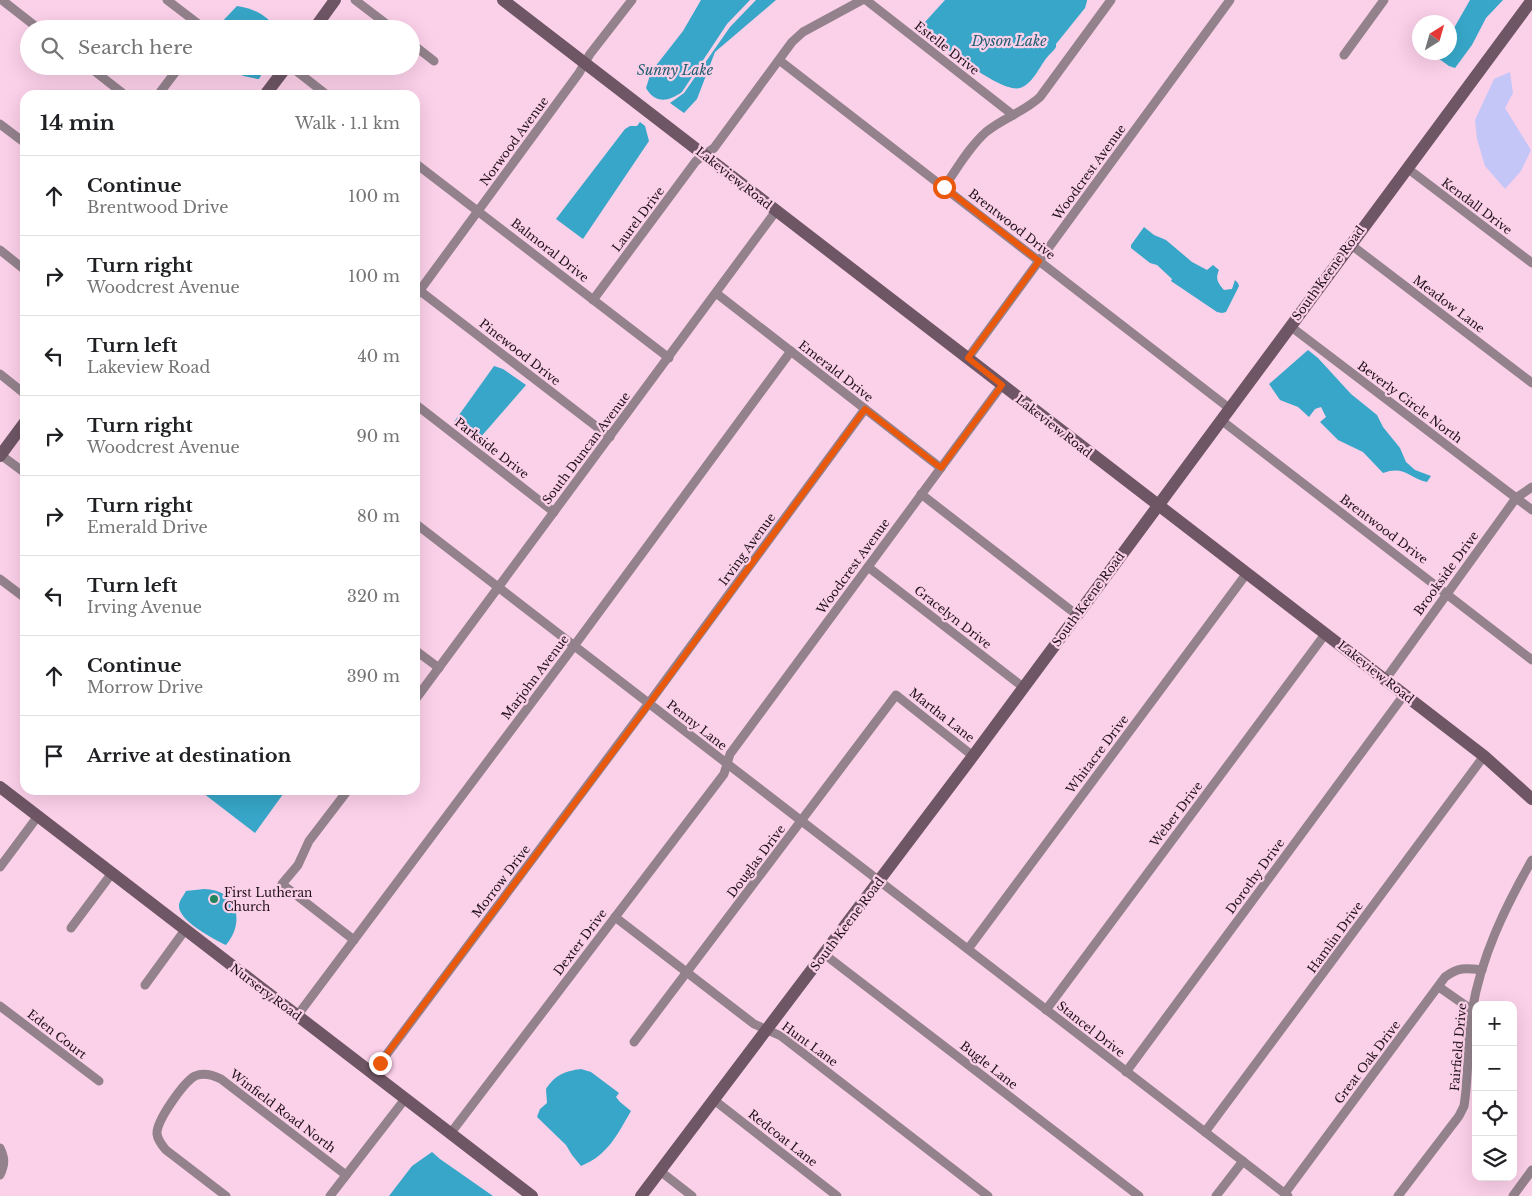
<!DOCTYPE html>
<html lang="en">
<head>
<meta charset="utf-8">
<style>
	:root { --surface:#fff; --page:#f6f6f6; --text:#202124; --muted:#757577; --line:#e0e0e0 }
	body { margin:0; font-family:"Libre Baskerville",serif; background:var(--page); color:var(--text) }
	.controls { position:absolute; right:15px; bottom:15px; display:grid; overflow:hidden; border-radius:10px; box-shadow:0 5px 20px #0002 }
	.controls button { width:45px; height:45px; display:grid; place-items:center; padding:0; border:0; border-bottom:1px solid var(--line); background:var(--surface); color:var(--text); font:25px sans-serif }
	.compass { position:absolute; left:1412px; top:15px; width:45px; height:45px; border-radius:50%; background:var(--surface); box-shadow:0 5px 20px #0002; rotate:37deg }
	.stop { position:absolute; width:15px; height:15px; margin:-11px; border:4px solid #ea580c; border-radius:50%; background:#fff }
	.stop.end { background:#ea580c; border-color:#fff; box-shadow:0 1px 5px #0008 }
	.list { margin:0; padding:0; list-style:none }
	h2 { display:flex; justify-content:space-between; align-items:center; height:65px; margin:0; padding:0 20px; font-size:21px }
	h2 small { font-size:16px; font-weight:400; color:var(--muted) }
	.list li { display:grid; grid-template-columns:32px 1fr auto; gap:15px; align-items:center; box-sizing:border-box; height:80px; padding:0 20px; border-top:1px solid var(--line) }
	.list b { display:block; font-size:19px; white-space:nowrap }
	.list p { margin:0; font-size:16px; white-space:nowrap; color:var(--muted) }
	.list em { font-size:16px; font-style:normal; color:var(--muted) }
	.icon { flex:none; width:28px; height:28px; fill:none; stroke:currentColor; stroke-width:2; stroke-linecap:round; stroke-linejoin:round }
	.map { position:relative; flex:none; width:1532px; height:1196px; overflow:hidden }
	.search { position:absolute; background:var(--surface); box-shadow:0 5px 20px #0002; left:20px; top:20px; width:400px; height:55px; display:flex; align-items:center; gap:12px; box-sizing:border-box; padding:0 18px; border-radius:28px; color:var(--muted); font-size:19px }
	.panel { position:absolute; background:var(--surface); box-shadow:0 5px 20px #0002; left:20px; top:90px; width:400px; height:705px; border-radius:15px }
	.map>svg:first-child { display:block }
	.green { fill:#c4c6f8 }
	.water { fill:#37a6c8 }
	.lines { fill:none; stroke-linecap:round; stroke-linejoin:round }
	.street { stroke:#93828c; stroke-width:9 }
	.secondary { stroke:#6e5664; stroke-width:12 }
	.route { stroke:#ea580c; stroke-width:6 }
	.poi-dot { fill:#23865f; stroke:#fbd0e9; stroke-width:2 }
	.labels { text-anchor:middle; dominant-baseline:central; stroke-width:4.5; stroke-linejoin:round; paint-order:stroke }
	.street-label { font-size:12px; fill:#1f1019; stroke:#fbd0e9 }
	.poi-label { font-size:12px; fill:#1f1019; stroke:#fbd0e9; text-anchor:start }
	.water-label { font-size:14px; font-style:italic; fill:#255f71; stroke:#fbd0e9 }
</style>
</head>
<body>
<div class="map">
<svg width="1532" height="1196" viewBox="0 0 1532 1196">
	<rect width="100%" height="100%" fill="#fbd0e9"/>
	<!-- green -->
	<path class="green" d="M1510,72L1513,93L1505,108L1531,150L1521,171L1505,189L1485,166L1477,139L1475,120L1494,79Z"/>
	<!-- water -->
	<g class="water">
		<path d="M701,0H750L727,24L682,92C669,101 656,105 646,88L651,72L683,31Z"/>
		<path d="M756,0H776L715,52L697,99L684,113L670,103L684,93L730,27Z"/>
		<path d="M945,0H1087V1L1085,8L1056,44V47C1055,49 1053,51 1051,53C1040,63 1035,83 1020,88C1002,94 939,44 925,30V22Z"/>
		<path d="M1470,0H1503L1486,18L1472,45L1455,68L1449,66L1435,56L1438,53L1450,52V35Z"/>
		<path d="M237,6C257,9 265,16 279,29H215Z"/>
		<path d="M229,66H270L264,70L259,79C247,77 237,76 229,66Z"/>
		<path d="M640,122L645,126L649,141L583,239L556,219L625,129L630,126H637Z"/>
		<path d="M1144,227L1154,235L1166,240L1192,262L1207,270L1213,265L1219,270C1215,279 1218,283 1224,290L1232,289L1235,280L1238,283L1239,286L1226,312L1222,313L1217,312L1171,281L1172,279L1157,265L1150,263L1131,248V245Z"/>
		<path d="M1308,350L1318,358L1351,394L1377,415L1383,427L1400,448L1406,462L1415,470L1431,476L1427,482C1409,478 1404,465 1383,473L1363,452L1338,440L1320,422L1326,417L1321,407L1315,409L1309,417L1298,407L1280,400L1269,384Z"/>
		<path d="M494,366L503,369L526,385L479,439L463,432L454,422Z"/>
		<path d="M199,790H286L255,833Z"/>
		<path d="M204,889C237,889 246,922 226,945C215,940 177,920 179,905C179,901 184,895 186,891Z"/>
		<path d="M581,1069L591,1072L619,1093L616,1097L620,1102L631,1111C617,1135 608,1155 581,1166L572,1155L566,1145L537,1117L540,1109L547,1103L546,1089C555,1075 565,1071 581,1069Z"/>
		<path d="M432,1152L440,1159L493,1196H389L412,1166Z"/>
	</g>
	<g class="lines">
		<!-- street -->
		<g class="street">
			<path d="M2,0L39,29"/>
			<path d="M167,0L205,29"/>
			<path d="M355,0L393,29"/>
			<path d="M866,0L1013,115"/>
			<path d="M411,43L434,61"/>
			<path d="M1344,55L1384,0"/>
			<path d="M779,60L1229,408"/>
			<path d="M88,66L125,95"/>
			<path d="M290,66L327,95"/>
			<path d="M158,95L180,66"/>
			<path d="M0,124L25,143"/>
			<path d="M415,163L669,358"/>
			<path d="M1407,168L1532,263"/>
			<path d="M944,187C957,169 969,147 986,132C1003,118 1024,112 1040,97L1111,0"/>
			<path d="M1350,244L1532,383"/>
			<path d="M0,250L25,270"/>
			<path d="M415,287L610,437"/>
			<path d="M716,293L941,468"/>
			<path d="M415,297L579,73L590,54L632,0"/>
			<path d="M593,300L696,161L714,148L792,42L803,32L862,0"/>
			<path d="M1290,326L1532,510"/>
			<path d="M968,358L1230,0"/>
			<path d="M0,374L25,394"/>
			<path d="M415,404L554,512"/>
			<path d="M1221,420L1532,660"/>
			<path d="M1,455L25,473"/>
			<path d="M921,494L1077,615"/>
			<path d="M415,523L1288,1196"/>
			<path d="M868,567L1023,687"/>
			<path d="M0,579L25,598"/>
			<path d="M415,650L439,668"/>
			<path d="M1385,680L1516,498L1532,487"/>
			<path d="M415,700L776,211"/>
			<path d="M348,790L309,841L298,865L282,884L354,940"/>
			<path d="M0,867L38,816"/>
			<path d="M615,917L754,1024L781,1036L988,1196"/>
			<path d="M71,928L112,873"/>
			<path d="M968,949L1247,573"/>
			<path d="M824,954L1139,1196"/>
			<path d="M145,985L185,930"/>
			<path d="M1439,987L1472,1010"/>
			<path d="M0,1006L99,1081"/>
			<path d="M1046,1010L1326,633"/>
			<path d="M297,1016L574,646L791,351"/>
			<path d="M634,1042L896,695L973,756"/>
			<path d="M1126,1072L1404,695"/>
			<path d="M372,1074L649,703L865,409"/>
			<path d="M714,1100L837,1196"/>
			<path d="M1205,1132L1484,756"/>
			<path d="M450,1134L724,774L730,754L1002,385"/>
			<path d="M0,1148C5,1158 5,1164 0,1175"/>
			<path d="M660,1171L692,1196"/>
			<path d="M1285,1193L1445,977C1459,967 1465,968 1482,970"/>
			<path d="M226,1196L166,1150C162,1145 158,1141 157,1134C156,1121 184,1082 195,1076C204,1072 213,1075 221,1079L346,1175"/>
			<path d="M330,1196L405,1099"/>
			<path d="M1216,1196L1243,1161"/>
			<path d="M1398,1196L1459,1116L1464,1106C1469,1074 1467,1042 1472,1011C1481,957 1505,907 1532,860"/>
			<path d="M1513,1196L1532,1170"/>
		</g>
		<!-- secondary -->
		<g class="secondary">
			<path d="M503,0L1484,756L1532,799"/>
			<path d="M314,29L335,0"/>
			<path d="M265,95L287,66"/>
			<path d="M0,456L25,422"/>
			<path d="M0,787L532,1196"/>
			<path d="M641,1196L973,756L1532,0"/>
		</g>
	</g>
	<g class="lines">
		<!-- route -->
		<path class="route" d="M380,1063L649,704L865,409L941,468L1002,385L968,358L1039,261L944,187"/>
	</g>
	<!-- markers -->
	<circle class="poi-dot" cx="214" cy="899" r="5"/>
	<g class="labels">
		<!-- street labels -->
		<g class="street-label">
			<text transform="translate(947 48) rotate(38)">Estelle Drive</text>
			<text transform="translate(514 141) rotate(-54)">Norwood Avenue</text>
			<text transform="translate(1089 172) rotate(-54)">Woodcrest Avenue</text>
			<text transform="translate(734 178) rotate(38)">Lakeview Road</text>
			<text transform="translate(1477 206) rotate(37)">Kendall Drive</text>
			<text transform="translate(638 219) rotate(-53)">Laurel Drive</text>
			<text transform="translate(1012 224) rotate(38)">Brentwood Drive</text>
			<text transform="translate(550 250) rotate(38)">Balmoral Drive</text>
			<text transform="translate(1328 273) rotate(-54)">South Keene Road</text>
			<text transform="translate(1449 304) rotate(37)">Meadow Lane</text>
			<text transform="translate(520 352) rotate(38)">Pinewood Drive</text>
			<text transform="translate(836 371) rotate(38)">Emerald Drive</text>
			<text transform="translate(1410 402) rotate(37)">Beverly Circle North</text>
			<text transform="translate(1054 426) rotate(38)">Lakeview Road</text>
			<text transform="translate(492 448) rotate(38)">Parkside Drive</text>
			<text transform="translate(586 448) rotate(-53)">South Duncan Avenue</text>
			<text transform="translate(1384 529) rotate(37)">Brentwood Drive</text>
			<text transform="translate(747 549) rotate(-54)">Irving Avenue</text>
			<text transform="translate(853 566) rotate(-54)">Woodcrest Avenue</text>
			<text transform="translate(1446 573) rotate(-54)">Brookside Drive</text>
			<text transform="translate(1088 599) rotate(-54)">South Keene Road</text>
			<text transform="translate(953 617) rotate(38)">Gracelyn Drive</text>
			<text transform="translate(1376 672) rotate(38)">Lakeview Road</text>
			<text transform="translate(535 677) rotate(-53)">Marjohn Avenue</text>
			<text transform="translate(942 715) rotate(38)">Martha Lane</text>
			<text transform="translate(697 725) rotate(38)">Penny Lane</text>
			<text transform="translate(1097 754) rotate(-53)">Whitacre Drive</text>
			<text transform="translate(1176 814) rotate(-53)">Weber Drive</text>
			<text transform="translate(756 861) rotate(-53)">Douglas Drive</text>
			<text transform="translate(1255 876) rotate(-54)">Dorothy Drive</text>
			<text transform="translate(501 881) rotate(-53)">Morrow Drive</text>
			<text transform="translate(847 924) rotate(-53)">South Keene Road</text>
			<text transform="translate(1335 937) rotate(-54)">Hamlin Drive</text>
			<text transform="translate(580 942) rotate(-53)">Dexter Drive</text>
			<text transform="translate(266 992) rotate(37)">Nursery Road</text>
			<text transform="translate(1091 1029) rotate(38)">Stancel Drive</text>
			<text transform="translate(57 1034) rotate(38)">Eden Court</text>
			<text transform="translate(810 1044) rotate(36)">Hunt Lane</text>
			<text transform="translate(1458 1047) rotate(-85)">Fairfield Drive</text>
			<text transform="translate(1367 1062) rotate(-53)">Great Oak Drive</text>
			<text transform="translate(989 1065) rotate(38)">Bugle Lane</text>
			<text transform="translate(283 1111) rotate(37)">Winfield Road North</text>
			<text transform="translate(783 1138) rotate(38)">Redcoat Lane</text>
		</g>
		<!-- poi labels -->
		<g class="poi-label">
			<text x="224" y="892">First Lutheran<tspan x="224" dy="14">Church</tspan></text>
		</g>
		<!-- water labels -->
		<g class="water-label">
			<text x="1009" y="41">Dyson Lake</text>
			<text x="675" y="70">Sunny Lake</text>
		</g>
	</g>
</svg>
<div class="controls">
<button>+</button>
<button>−</button>
<button><svg class="icon" aria-label="locate" viewBox="0 0 24 24"><circle cx="12" cy="12" r="6"/><path d="M12 2v4M12 18v4M2 12h4M18 12h4"/></svg></button>
<button><svg class="icon" aria-label="layers" viewBox="0 0 24 24"><path d="M12 4l9 5-9 5-9-5zM3 14l9 5 9-5"/></svg></button>
</div>
<svg class="compass" viewBox="-18 -18 36 36"><path d="M0-13l5 13h-10z" fill="#e53935"/><path d="M0 13l5-13h-10z" fill="#757577"/></svg>
<div class="stop" style="left:944px;top:187px"></div>
<div class="stop end" style="left:380px;top:1063px"></div>
<div class="search"><svg class="icon" aria-label="search" viewBox="0 0 24 24"><circle cx="10" cy="10" r="6"/><path d="M15 15l6 6"/></svg>Search here</div>
<section class="panel">
<h2>14 min<small>Walk · 1.1 km</small></h2>
<ul class="list">
<li><svg class="icon" aria-label="ahead" viewBox="0 0 24 24"><path d="M12 20V5M6 11l6-6 6 6"/></svg><div><b>Continue</b><p>Brentwood Drive</p></div><em>100 m</em></li>
<li><svg class="icon" aria-label="right" viewBox="0 0 24 24"><path d="M7 20v-9h11M14 6l5 5-5 5"/></svg><div><b>Turn right</b><p>Woodcrest Avenue</p></div><em>100 m</em></li>
<li><svg class="icon" aria-label="left" viewBox="0 0 24 24"><path d="M17 20v-9H6M10 6l-5 5 5 5"/></svg><div><b>Turn left</b><p>Lakeview Road</p></div><em>40 m</em></li>
<li><svg class="icon" aria-label="right" viewBox="0 0 24 24"><path d="M7 20v-9h11M14 6l5 5-5 5"/></svg><div><b>Turn right</b><p>Woodcrest Avenue</p></div><em>90 m</em></li>
<li><svg class="icon" aria-label="right" viewBox="0 0 24 24"><path d="M7 20v-9h11M14 6l5 5-5 5"/></svg><div><b>Turn right</b><p>Emerald Drive</p></div><em>80 m</em></li>
<li><svg class="icon" aria-label="left" viewBox="0 0 24 24"><path d="M17 20v-9H6M10 6l-5 5 5 5"/></svg><div><b>Turn left</b><p>Irving Avenue</p></div><em>320 m</em></li>
<li><svg class="icon" aria-label="ahead" viewBox="0 0 24 24"><path d="M12 20V5M6 11l6-6 6 6"/></svg><div><b>Continue</b><p>Morrow Drive</p></div><em>390 m</em></li>
<li><svg class="icon" aria-label="arrive" viewBox="0 0 24 24"><path d="M6 21V4h12l-3 4 3 4H6"/></svg><div><b>Arrive at destination</b></div></li>
</ul>
</section>
</div>
</body>
</html>
